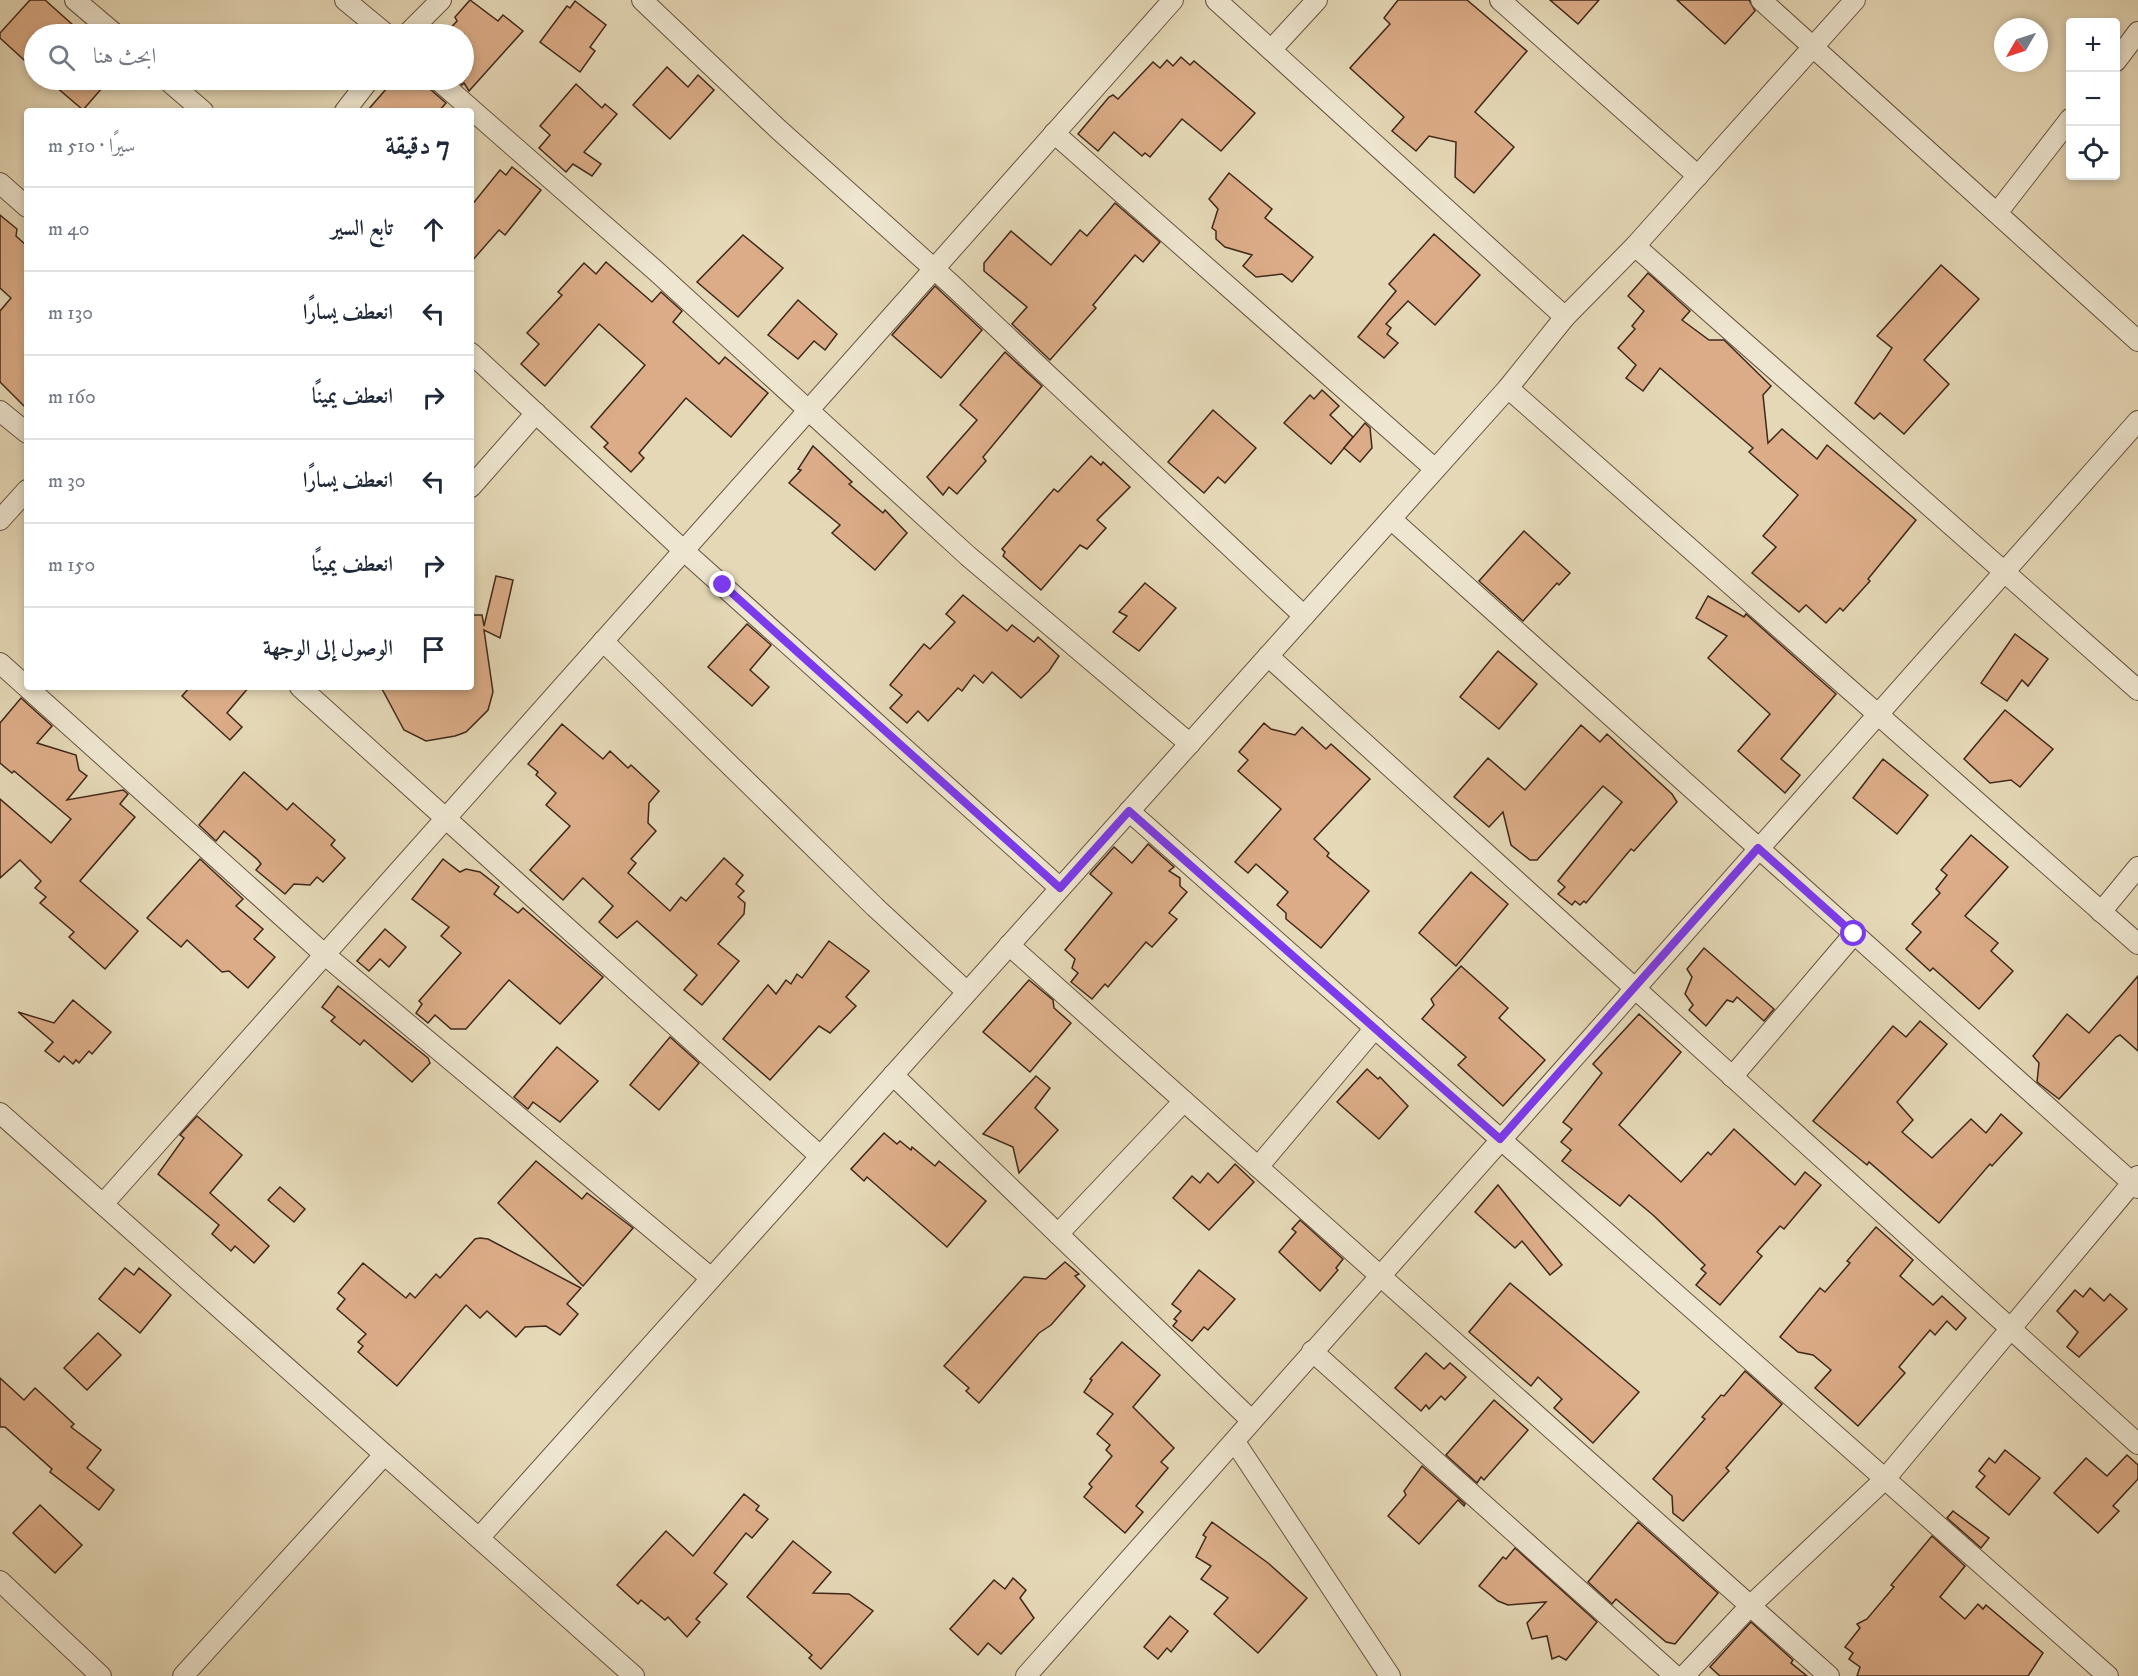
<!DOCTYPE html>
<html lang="ar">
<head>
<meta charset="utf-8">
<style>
	:root { --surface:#fff; --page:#f6f6f7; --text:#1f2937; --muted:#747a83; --line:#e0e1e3 }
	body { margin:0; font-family:"IM FELL DW Pica",Amiri,serif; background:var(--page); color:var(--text); direction:rtl }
	.controls { position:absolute; right:18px; top:18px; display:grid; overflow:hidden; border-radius:6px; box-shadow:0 3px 9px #0003 }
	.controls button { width:54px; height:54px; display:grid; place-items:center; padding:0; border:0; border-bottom:2px solid var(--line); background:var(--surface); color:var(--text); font:30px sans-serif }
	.compass { position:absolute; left:1994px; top:18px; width:54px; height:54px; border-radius:50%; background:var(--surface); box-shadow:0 3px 9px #0003; rotate:231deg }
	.stop { position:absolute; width:18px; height:18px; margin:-14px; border:4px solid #7c3aed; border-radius:50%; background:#fff }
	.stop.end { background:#7c3aed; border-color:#fff; box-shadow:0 2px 6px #0008 }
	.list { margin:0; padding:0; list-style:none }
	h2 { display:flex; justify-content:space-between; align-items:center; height:78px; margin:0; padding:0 24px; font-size:26px }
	h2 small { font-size:20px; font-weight:400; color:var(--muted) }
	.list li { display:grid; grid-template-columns:39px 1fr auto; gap:18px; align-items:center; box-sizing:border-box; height:84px; padding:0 24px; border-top:2px solid var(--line) }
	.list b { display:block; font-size:22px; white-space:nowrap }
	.list em { font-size:20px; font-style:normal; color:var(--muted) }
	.icon { flex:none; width:33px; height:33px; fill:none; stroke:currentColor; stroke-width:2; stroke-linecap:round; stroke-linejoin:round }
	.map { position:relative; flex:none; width:2138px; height:1676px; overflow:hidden; direction:ltr }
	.search { position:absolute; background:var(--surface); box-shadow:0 3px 9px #0003; left:24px; top:24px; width:450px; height:66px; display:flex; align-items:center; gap:15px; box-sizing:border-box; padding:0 21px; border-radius:33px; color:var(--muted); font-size:22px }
	.panel { position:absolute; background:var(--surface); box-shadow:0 3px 9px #0003; left:24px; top:108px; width:450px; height:582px; border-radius:6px; direction:rtl }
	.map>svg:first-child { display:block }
	.building { fill:#dbac87; stroke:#40281b; stroke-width:1.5 }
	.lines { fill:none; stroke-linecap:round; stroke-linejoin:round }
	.minor-casing { stroke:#695442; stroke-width:22 }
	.minor { stroke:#eee6d0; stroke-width:20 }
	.route { stroke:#7c3aed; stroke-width:8 }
</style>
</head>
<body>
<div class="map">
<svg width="2138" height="1676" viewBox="0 0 2138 1676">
	<rect width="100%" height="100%" fill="#e5d8b6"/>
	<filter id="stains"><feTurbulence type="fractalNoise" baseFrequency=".00333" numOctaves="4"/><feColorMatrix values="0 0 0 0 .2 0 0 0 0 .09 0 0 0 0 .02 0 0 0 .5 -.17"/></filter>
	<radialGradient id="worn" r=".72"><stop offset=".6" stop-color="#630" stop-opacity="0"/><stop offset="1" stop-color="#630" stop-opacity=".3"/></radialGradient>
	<!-- building -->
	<g class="building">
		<path d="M30,0H45L83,34H34V69L0,38V33Z"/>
		<path d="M470,0L498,21L503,15L523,31L469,91L464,83L462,85L456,80H464V34H445L457,21L455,17Z"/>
		<path d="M1398,0H1467L1527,51L1475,112L1514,147L1474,193L1455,177L1456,142L1429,136L1416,151L1392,131L1404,117L1350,68L1390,24L1384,18Z"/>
		<path d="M1550,0H1599L1578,24Z"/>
		<path d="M1677,0H1749L1755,11L1725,44Z"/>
		<path d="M575,1L606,25L590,47L595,51L580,72L540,42L567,6L570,8Z"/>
		<path d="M1181,57L1190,65L1194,61L1255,113L1221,151L1182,119L1150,157L1145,153L1142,156L1114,132L1098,151L1078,134L1109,97L1113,95L1118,99L1153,62L1160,68L1167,60L1173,66Z"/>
		<path d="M667,67L688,87L698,75L714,90L670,139L633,105Z"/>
		<path d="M48,80H109L83,110Z"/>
		<path d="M394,80H426L430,89L446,103L439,111H367Z"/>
		<path d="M576,84L602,108L605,104L617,114L584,152L601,164L592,176L573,164L566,172L539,148L550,135L540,126Z"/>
		<path d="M512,167L541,190L505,235L499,230L471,262V206L500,170L506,175Z"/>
		<path d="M1229,173L1272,209L1265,218L1313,257L1292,282L1282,274L1256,277L1243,266L1252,255L1225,247L1216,239V231L1212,228L1218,209L1209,199Z"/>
		<path d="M1115,203L1160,242L1143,262L1135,255L1093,305L1096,308L1050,360L1012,324L1027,307L984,271V263L1011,231L1051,265L1080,230L1087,236Z"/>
		<path d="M0,215L17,229L16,236L27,246V409L0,382V311L11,298L0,288Z"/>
		<path d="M1434,234L1480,275L1435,325L1408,301L1386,324L1391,328L1387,334L1398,343L1384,358L1358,337L1396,291L1389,284Z"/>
		<path d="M743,235L783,268L738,317L697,282Z"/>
		<path d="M606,262L652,302L661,292L682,311L673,322L719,364L725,357L768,393L731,437L686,398L639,453L644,458L631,472L604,447L608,443L591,427L645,365L599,324L545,386L521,364L539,344L527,333L562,295L558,292L584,263L596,274Z"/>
		<path d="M1941,265L1979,299L1924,360L1949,384L1904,434L1880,413L1874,419L1855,403L1892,348L1877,336Z"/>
		<path d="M1648,273L1690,311L1682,320L1709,340H1724L1771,386L1763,395L1768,443L1782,429L1817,459L1827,445L1916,520L1868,579L1870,581L1843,611L1840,608L1826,623L1806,605L1799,612L1752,573L1776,547L1763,536L1798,495L1749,452L1753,448L1660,368L1643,391L1626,378L1636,365L1618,348L1635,329L1632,326L1644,311L1628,296Z"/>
		<path d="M935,286L982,330L941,378L892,335Z"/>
		<path d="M798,300L837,334L825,350L814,341L798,359L768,335Z"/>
		<path d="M1005,352L1042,386L983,457L986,461L957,494L949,487L943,495L927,477L977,420L960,405Z"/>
		<path d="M1322,390L1339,406L1330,415L1353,437L1331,464L1284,423L1310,395L1314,399Z"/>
		<path d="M1213,410L1256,448L1225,483L1218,477L1204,493L1168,462Z"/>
		<path d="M1365,423L1370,428L1372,448L1360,462L1344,448Z"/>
		<path d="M813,446L852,482L849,484L883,513L885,510L907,533L875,570L832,533L840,525L789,483L801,470L798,469Z"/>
		<path d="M1091,456L1101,465L1103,462L1130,487L1097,520L1106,528L1087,549L1080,545L1041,590L1003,556L1005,552L1002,549L1054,489L1058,492Z"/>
		<path d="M1524,531L1570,573L1559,585L1557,583L1523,621L1479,581Z"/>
		<path d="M496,576L513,580L500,638L484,630L493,692L488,710L466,732L455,736L426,741L404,730L381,687H471V615H482L484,626Z"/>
		<path d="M1145,583L1176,608L1139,651L1113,632L1127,616L1119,612Z"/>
		<path d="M963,595L1007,631L1012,625L1034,642L1038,637L1059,656L1049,671L1021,698L992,672L983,683L974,675L962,691L958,688L928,721L918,711L907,723L890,708L902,695L890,685L924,644L930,649L955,622L946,614Z"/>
		<path d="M1708,596L1744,617L1746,614L1836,694L1781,759L1800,775L1785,793L1738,751L1770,714L1708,658L1727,636L1696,618Z"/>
		<path d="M747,624L771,645L750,670L769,687L752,706L708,667Z"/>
		<path d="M2015,634L2048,659L2028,686L2022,680L2007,701L1981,683Z"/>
		<path d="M1498,651L1537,684L1499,729L1460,697Z"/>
		<path d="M190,687H249L227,713L242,727L230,740L182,696Z"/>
		<path d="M21,698L52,726L37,743L76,755L79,770L87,776L67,800L123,790L128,794L120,804L135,817L80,881L138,931L105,969L69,937L74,932L40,903L46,897L35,888L41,881L20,860L0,878V799L51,843L71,819L14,771L12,773L0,763V723Z"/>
		<path d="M2005,710L2053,749L2020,787L2011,780L1990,783L1964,759Z"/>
		<path d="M1264,723L1271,729L1295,735L1302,727L1326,749L1331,744L1370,779L1314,839L1329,853L1327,856L1369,891L1321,948L1286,919V913L1277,905L1288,892L1256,864L1248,873L1235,862L1281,809L1238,771L1248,760L1239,752Z"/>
		<path d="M562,724L603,759L610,751L628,768L631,765L659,791L649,803L648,823L656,831L631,859L636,863L628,873L670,911L681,897L686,901L724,858L743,875L736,884L744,891L738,897L745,903L744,914L718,944L739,961L702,1005L684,990L697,975L637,921L617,938L599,922L613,906L583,878L563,900L530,870L570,826L546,805L556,793L536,775L538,772L528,764Z"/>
		<path d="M1581,725L1600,742L1607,734L1672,794L1677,802L1634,851L1631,849L1586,903L1584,901L1580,905L1575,901L1572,905L1558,894L1565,887L1558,881L1622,802L1603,786L1537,860H1530L1511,845L1503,812L1489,827L1454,797L1488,758L1525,790Z"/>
		<path d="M1883,759L1928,795L1897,834L1853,798Z"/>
		<path d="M244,772L287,810L293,803L335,840L331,845L345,858L323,882L317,877L310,885L294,884L285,894L256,870L261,864L258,860L224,831L216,841L199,825Z"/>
		<path d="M1971,835L2008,867L1965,916L1998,943L1991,951L2013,971L1979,1009L1933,968L1930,971L1906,949L1921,932L1912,924L1940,893L1936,889L1947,875L1941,870Z"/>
		<path d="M1148,844L1174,867L1169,871L1180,878V886L1187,892L1169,913L1177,919L1152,947L1146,942L1108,987L1105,984L1092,999L1071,982L1078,973L1072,968L1075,959L1065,950L1112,893L1090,874L1114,847L1132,863Z"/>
		<path d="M200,859L243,899L236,906L263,929L254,939L275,957L248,988L229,971L222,972L187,940L181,947L147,918Z"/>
		<path d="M443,859L460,872L466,869L480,872L499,887L494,894L518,913L523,908L603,977L560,1024L509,980L466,1029H451L435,1015L428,1023L416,1013L422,1004L419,1001L461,953L441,936L449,927L412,899Z"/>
		<path d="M1471,872L1508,904L1456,966L1419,933Z"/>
		<path d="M385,929L406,947L389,967L380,959L369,971L357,961Z"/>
		<path d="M829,941L869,971L846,997L856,1006L830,1033L819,1026L770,1080L723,1039L768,985L776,994L786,980L791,984L797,974L802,978Z"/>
		<path d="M1704,948L1774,1009L1764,1021L1737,997L1733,1002L1727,1000L1706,1026L1689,1010L1693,1005L1685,994L1692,977L1687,969Z"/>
		<path d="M1461,966L1508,1008L1499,1018L1545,1060L1503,1106L1458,1065L1466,1057L1422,1019L1434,1005L1431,999Z"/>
		<path d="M2138,976V1051L2120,1035L2116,1037L2059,1099L2037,1082L2039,1063L2033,1056L2067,1014L2089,1033Z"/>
		<path d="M1029,980L1053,1000L1054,1008L1071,1023L1030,1072L983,1032Z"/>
		<path d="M338,986L428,1058L430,1063L412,1082L364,1040L360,1045L331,1021L335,1017L322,1007Z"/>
		<path d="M73,1000L111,1032L92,1054L89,1051L79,1063L76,1060L73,1064L64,1056L59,1062L45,1051L53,1042L18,1012L54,1023Z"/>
		<path d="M1639,1014L1681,1052L1619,1125L1681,1182L1708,1152L1711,1155L1734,1129L1795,1185L1805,1172L1821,1185L1784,1229L1780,1226L1757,1252L1762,1256L1720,1305L1696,1285L1706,1273L1701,1269L1705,1265L1653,1215L1629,1195L1620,1206L1562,1161L1571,1150L1561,1142L1572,1129L1563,1122L1602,1073L1593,1064Z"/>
		<path d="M1920,1021L1947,1044L1897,1102L1913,1120L1902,1132L1932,1158L1971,1119L1986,1133L2001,1114L2022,1133L1992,1166L1990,1164L1939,1223L1869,1162L1867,1165L1813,1121L1893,1026L1906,1037Z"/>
		<path d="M670,1037L699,1063L659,1110L630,1085Z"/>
		<path d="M557,1047L598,1081L560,1122L533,1102L528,1109L514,1097Z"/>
		<path d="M1367,1069L1378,1079L1380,1077L1408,1106L1379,1139L1337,1102Z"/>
		<path d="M1036,1076L1050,1088L1035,1108L1058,1130L1019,1173L1013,1147L983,1134Z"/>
		<path d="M197,1116L242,1155L210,1193L269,1246L254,1263L235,1246L231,1251L212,1234L219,1225L158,1174L184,1138L180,1135Z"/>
		<path d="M884,1133L897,1144L900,1141L911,1150L912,1147L935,1166L939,1161L986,1201L947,1247L867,1177L864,1181L851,1169Z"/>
		<path d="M536,1161L582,1199L587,1193L633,1228L583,1286L498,1203Z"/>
		<path d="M1235,1164L1254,1182L1209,1230L1173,1198L1192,1176L1200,1183L1208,1173L1218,1183Z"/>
		<path d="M1498,1185L1562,1265L1550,1275L1522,1241L1515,1248L1475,1212Z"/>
		<path d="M280,1187L305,1209L294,1222L268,1200Z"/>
		<path d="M1300,1220L1343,1259L1336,1268L1338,1270L1320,1291L1279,1252L1296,1232L1292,1229Z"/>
		<path d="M1876,1227L1913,1260L1900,1276L1933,1305L1942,1296L1966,1318L1956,1330L1947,1321L1935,1335L1930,1330L1899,1367L1905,1373L1858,1426L1815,1388L1831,1370L1813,1355L1798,1352L1780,1337L1820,1288L1825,1292L1850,1263L1847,1261Z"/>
		<path d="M480,1238L488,1239L581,1288L567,1304L578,1314L560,1335L546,1326L525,1327L516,1337L487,1311L480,1318L466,1305L397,1386L358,1352L363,1346L358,1342L366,1334L337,1309L345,1299L338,1293L363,1263L406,1298L410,1293L415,1298L436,1274L440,1278L475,1239Z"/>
		<path d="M1065,1262L1079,1274L1075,1276L1085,1286L1051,1325L1039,1333L979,1403L966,1391L969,1388L944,1366L1024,1277L1046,1279Z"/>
		<path d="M125,1268L134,1275L139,1268L171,1295L140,1333L99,1299Z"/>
		<path d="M1199,1270L1235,1299L1208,1330L1204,1327L1192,1341L1173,1326L1177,1321L1174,1319L1181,1311L1172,1304Z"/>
		<path d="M1510,1283L1639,1392L1593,1443L1554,1408L1562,1399L1538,1377L1531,1386L1469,1332Z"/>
		<path d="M2090,1288L2104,1301L2110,1294L2127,1309L2079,1357L2067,1347L2078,1332L2057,1311L2075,1290L2083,1297Z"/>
		<path d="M98,1333L121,1355L87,1390L64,1368Z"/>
		<path d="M1122,1342L1160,1375L1133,1407L1174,1448L1161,1462L1168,1468L1136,1506L1143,1512L1125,1533L1084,1497L1092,1487L1089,1484L1112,1456L1106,1450L1110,1445L1097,1434L1113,1414L1084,1392L1092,1380L1090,1379Z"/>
		<path d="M1426,1353L1444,1369L1450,1363L1466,1377L1445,1400L1441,1396L1429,1409L1426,1405L1421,1411L1395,1388Z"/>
		<path d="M1745,1371L1782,1404L1726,1468L1729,1471L1683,1521L1673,1513L1672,1496L1653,1479L1705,1419L1702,1417L1721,1395L1724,1396Z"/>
		<path d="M0,1378L24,1400L35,1388L74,1424L71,1427L101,1450L87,1468L114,1490L99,1510L50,1472L52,1469L5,1427H0Z"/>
		<path d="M1494,1400L1528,1430L1484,1480L1481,1477L1477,1483L1446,1455Z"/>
		<path d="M2005,1450L2040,1478L2009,1515L1976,1487L1985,1476L1979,1471L1989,1458L1995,1463Z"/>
		<path d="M2127,1455L2138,1465V1479L2113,1506L2119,1511L2098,1533L2054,1493L2086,1458L2107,1476Z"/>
		<path d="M1422,1466L1465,1504L1464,1506L1458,1500L1419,1544L1388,1516L1406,1495L1404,1491Z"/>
		<path d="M744,1494L759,1506L756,1510L768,1519L752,1538L746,1533L714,1573L727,1584L696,1619L700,1622L687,1637L668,1617L665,1620L641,1600L638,1604L617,1585L666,1531L693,1556Z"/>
		<path d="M40,1505L82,1545L55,1573L13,1533Z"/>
		<path d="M1953,1511L1989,1538L1981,1548L1947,1518Z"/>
		<path d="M1212,1522L1268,1563L1307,1598L1258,1653L1214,1614L1228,1598L1201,1579L1211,1566L1196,1557L1206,1537L1203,1535Z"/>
		<path d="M1638,1522L1718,1593L1675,1644L1666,1642L1616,1599L1612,1604L1588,1582Z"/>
		<path d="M1932,1536L1965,1566L1940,1597L1965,1619L1978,1604L1983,1609L1986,1605L2043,1653L2028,1676H1857L1860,1667L1849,1659L1853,1653L1845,1647L1860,1628L1857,1624L1867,1619L1894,1587L1891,1585Z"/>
		<path d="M793,1541L831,1572L813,1593L849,1594L873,1611L821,1669L809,1658L812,1655L747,1597Z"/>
		<path d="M1515,1548L1597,1622L1566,1660L1559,1656L1552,1659L1547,1636L1532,1639L1527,1623L1546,1602L1508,1605L1498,1601L1479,1586L1503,1557L1506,1559Z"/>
		<path d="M1013,1578L1026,1590L1020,1598L1034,1618L1001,1654L988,1643L978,1655L950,1629L994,1580L1005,1589Z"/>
		<path d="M1170,1616L1188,1631L1171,1652L1167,1648L1158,1659L1144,1647Z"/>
		<path d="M1751,1622L1793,1660L1791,1663L1807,1676H1720L1710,1667Z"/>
	</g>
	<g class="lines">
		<!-- minor casing -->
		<g class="minor-casing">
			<g id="minor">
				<path d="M75,0L115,34"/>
				<path d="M345,0L386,34"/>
				<path d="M642,0L778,129L952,285L1304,616"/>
				<path d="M1216,0L1565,317"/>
				<path d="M1500,0L1698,176"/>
				<path d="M1761,0L2138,341"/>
				<path d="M407,34L441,0"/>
				<path d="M1271,50L1317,0"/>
				<path d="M2116,61L2138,32"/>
				<path d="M167,80L203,111"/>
				<path d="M438,80L656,271L968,556L1190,744"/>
				<path d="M345,111L369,80"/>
				<path d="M1054,133L1435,469"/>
				<path d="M0,183L27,207"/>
				<path d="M1997,213L2070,119"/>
				<path d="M1635,246L2138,690"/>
				<path d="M471,353L683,550L1060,888"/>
				<path d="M1508,388L2138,944"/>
				<path d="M0,411L27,433"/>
				<path d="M471,487L536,413"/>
				<path d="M1391,519L2138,1188"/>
				<path d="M0,520L27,490"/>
				<path d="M603,641L875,907L967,992"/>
				<path d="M1268,656L2138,1444"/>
				<path d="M0,663L324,954L711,1278"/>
				<path d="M300,687L820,1156"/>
				<path d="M1129,811L2108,1676"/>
				<path d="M2101,912L2138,867"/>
				<path d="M1009,945L1829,1676"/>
				<path d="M893,1075L1251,1420"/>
				<path d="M1732,1077L1854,934"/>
				<path d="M0,1113L634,1676"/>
				<path d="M1258,1167L1375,1028"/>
				<path d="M103,1204L1173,0"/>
				<path d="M1058,1234L1184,1101"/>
				<path d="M1312,1351L1675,1676"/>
				<path d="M1235,1442L1390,1676"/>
				<path d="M479,1538L1508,388L1565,317L1635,246L1855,0"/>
				<path d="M0,1581L101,1676"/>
				<path d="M183,1676L384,1455"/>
				<path d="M1026,1676L2138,421"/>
				<path d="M1684,1676L1750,1606L1885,1479L2138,1176"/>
			</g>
		</g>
		<!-- minor -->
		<use href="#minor" class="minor"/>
	</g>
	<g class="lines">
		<!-- route -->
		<path class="route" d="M723,585L1060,888L1129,811L1500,1139L1758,848L1854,934"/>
	</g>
	<rect width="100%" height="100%" filter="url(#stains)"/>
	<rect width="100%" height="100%" fill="url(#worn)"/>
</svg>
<div class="controls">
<button>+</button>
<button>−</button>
<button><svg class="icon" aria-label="locate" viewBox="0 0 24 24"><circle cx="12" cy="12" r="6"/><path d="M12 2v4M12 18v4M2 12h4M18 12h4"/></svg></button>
</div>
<svg class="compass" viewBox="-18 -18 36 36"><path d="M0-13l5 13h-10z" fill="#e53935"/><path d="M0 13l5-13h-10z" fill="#747a83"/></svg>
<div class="stop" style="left:1854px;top:934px"></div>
<div class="stop end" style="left:723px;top:585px"></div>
<div class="search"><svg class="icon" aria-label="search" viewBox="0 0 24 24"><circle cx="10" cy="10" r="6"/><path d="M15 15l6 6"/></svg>ابحث هنا</div>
<section class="panel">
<h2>7 دقيقة<small>سيرًا · 510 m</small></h2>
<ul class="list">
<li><svg class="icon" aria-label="ahead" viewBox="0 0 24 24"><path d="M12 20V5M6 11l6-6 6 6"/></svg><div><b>تابع السير</b></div><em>40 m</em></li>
<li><svg class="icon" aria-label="left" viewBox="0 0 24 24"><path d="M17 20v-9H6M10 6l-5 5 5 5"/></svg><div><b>انعطف يسارًا</b></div><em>130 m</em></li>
<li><svg class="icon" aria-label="right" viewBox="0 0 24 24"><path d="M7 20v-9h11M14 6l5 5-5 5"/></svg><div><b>انعطف يمينًا</b></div><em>160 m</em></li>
<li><svg class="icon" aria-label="left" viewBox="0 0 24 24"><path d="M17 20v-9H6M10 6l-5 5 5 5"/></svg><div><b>انعطف يسارًا</b></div><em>30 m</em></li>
<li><svg class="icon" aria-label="right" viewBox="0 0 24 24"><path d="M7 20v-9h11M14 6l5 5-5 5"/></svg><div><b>انعطف يمينًا</b></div><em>150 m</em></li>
<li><svg class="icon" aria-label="arrive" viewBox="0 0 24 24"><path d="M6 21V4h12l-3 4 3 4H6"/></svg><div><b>الوصول إلى الوجهة</b></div></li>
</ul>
</section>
</div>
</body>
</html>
